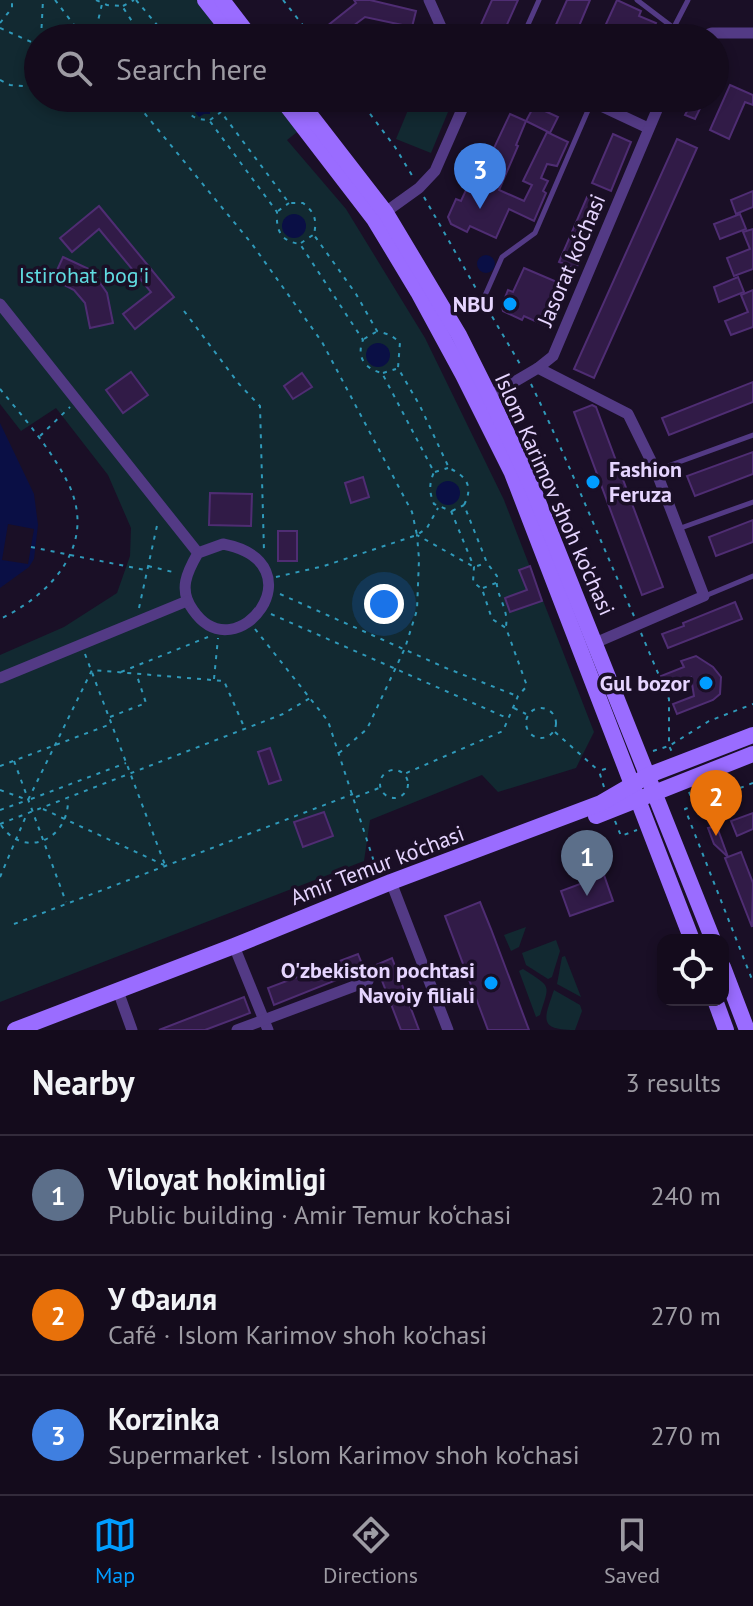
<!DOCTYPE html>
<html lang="en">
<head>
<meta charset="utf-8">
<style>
	:root { --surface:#140b1c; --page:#1d1425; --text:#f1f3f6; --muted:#9d9ba3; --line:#332b3b; --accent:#019dff }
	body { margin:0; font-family:"PT Sans",sans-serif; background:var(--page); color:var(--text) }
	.controls { position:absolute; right:24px; bottom:24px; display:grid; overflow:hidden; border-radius:16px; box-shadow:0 4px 12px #0003 }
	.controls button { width:72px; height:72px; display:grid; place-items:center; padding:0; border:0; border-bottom:2px solid var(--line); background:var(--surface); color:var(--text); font:40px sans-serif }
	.you { position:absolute; left:384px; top:604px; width:28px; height:28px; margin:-20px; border:6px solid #fff; border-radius:50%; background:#1a73e8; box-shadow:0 0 0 12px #1a73e833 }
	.badge { display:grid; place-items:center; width:52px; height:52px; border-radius:50%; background:var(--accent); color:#fff; font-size:26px; font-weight:700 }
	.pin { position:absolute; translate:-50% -66px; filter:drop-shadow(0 2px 4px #0008) }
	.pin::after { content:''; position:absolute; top:42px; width:28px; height:24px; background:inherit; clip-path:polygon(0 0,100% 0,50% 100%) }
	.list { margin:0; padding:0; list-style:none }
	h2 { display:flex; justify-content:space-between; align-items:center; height:104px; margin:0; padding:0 32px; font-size:34px }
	h2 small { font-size:26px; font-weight:400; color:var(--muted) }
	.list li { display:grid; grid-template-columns:52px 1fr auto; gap:24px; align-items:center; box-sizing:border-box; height:120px; padding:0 32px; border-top:2px solid var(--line) }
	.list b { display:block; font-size:30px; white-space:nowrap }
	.list p { margin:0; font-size:26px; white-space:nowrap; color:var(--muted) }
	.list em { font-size:26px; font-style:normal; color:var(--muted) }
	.icon { flex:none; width:44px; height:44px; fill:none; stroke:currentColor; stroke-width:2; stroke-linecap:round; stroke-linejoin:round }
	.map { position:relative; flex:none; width:753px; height:1030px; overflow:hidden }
	.search { position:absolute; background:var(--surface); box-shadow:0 4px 12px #0003; left:24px; right:24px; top:24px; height:88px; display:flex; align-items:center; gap:20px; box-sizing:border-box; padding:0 28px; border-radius:44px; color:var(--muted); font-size:30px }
	.sheet { height:464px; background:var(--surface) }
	nav { display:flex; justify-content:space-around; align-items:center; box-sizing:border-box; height:112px; border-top:2px solid var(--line); background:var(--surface); font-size:22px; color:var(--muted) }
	nav a { display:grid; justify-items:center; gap:4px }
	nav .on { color:var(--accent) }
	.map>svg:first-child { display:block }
	.green { fill:#122931 }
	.water { fill:#0a0f45 }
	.pier { fill:#1a0f26 }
	.building { fill:#311b47; stroke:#4f2d73; stroke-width:2 }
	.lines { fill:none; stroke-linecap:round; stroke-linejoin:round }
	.path { stroke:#2f99b9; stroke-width:2; stroke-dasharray:4 6; stroke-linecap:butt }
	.lane { stroke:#533a85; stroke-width:5 }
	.street { stroke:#533a85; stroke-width:11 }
	.secondary { stroke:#9a6cff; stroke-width:16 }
	.poi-dot { fill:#019dff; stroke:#1a0f26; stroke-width:3 }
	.labels { text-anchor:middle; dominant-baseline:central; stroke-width:7; stroke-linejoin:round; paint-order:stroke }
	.street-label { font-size:22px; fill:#e6d5ff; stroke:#1a0f26 }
	.park-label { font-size:22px; fill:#60dbe0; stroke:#1a0f26 }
	.poi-label { font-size:22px; font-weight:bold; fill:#e6d5ff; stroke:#1a0f26; text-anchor:end }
</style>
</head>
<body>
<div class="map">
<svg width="753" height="1030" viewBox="0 0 753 1030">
	<rect width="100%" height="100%" fill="#1a0f26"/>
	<!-- green -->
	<g class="green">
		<path d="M0,0H201L230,38H38V98H277L301,129L287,140L346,209L425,338L504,500L594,732L576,768L498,792L482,775L370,820L364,861L0,1002V655L64,627L117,593L130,556L131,528L108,475L56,408L21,431L0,404Z"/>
		<path d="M413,98L453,100L431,153L396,139Z"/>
		<path d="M526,927L519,947L511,951L504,935Z"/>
		<path d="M556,940L560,951L552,977L548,979L526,965L522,953Z"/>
		<path d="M565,956L581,997L557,984L562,957Z"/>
		<path d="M523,969C552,988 550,983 540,1015L536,1017L519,971Z"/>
		<path d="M554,990L580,1005L582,1011L575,1030C538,1030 544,1019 554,990Z"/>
	</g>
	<!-- water -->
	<g class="water">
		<path d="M192,98H212L215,106L210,109V114H204L199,117L195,112H190L191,106L187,101Z"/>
		<circle cx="294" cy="226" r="12"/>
		<circle cx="486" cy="264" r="9"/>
		<circle cx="378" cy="355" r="12"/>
		<path d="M0,423L34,494L38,525L34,559L29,567L0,588Z"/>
		<circle cx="448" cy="493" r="12"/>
	</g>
	<!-- pier -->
	<path class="pier" d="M8,524L34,529L28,564L2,560Z"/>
	<!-- building -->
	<g class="building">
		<path d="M354,0H370L416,11L412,27L365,17L337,38H312L356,3Z"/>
		<path d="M492,0H518L501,38H475Z"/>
		<path d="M567,0H590L574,38H550Z"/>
		<path d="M617,0L641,11L639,16L656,23L649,38H607L601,35Z"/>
		<path d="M730,85L753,95V105L745,102L729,139L710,130Z"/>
		<path d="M677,98H705L695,119L685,115L691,104Z"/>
		<path d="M534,106L558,117L550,133L526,121Z"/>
		<path d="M510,114L526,121L516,145L518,146L499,190L524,201L532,185L523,181L547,132L568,142L557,166L547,164L541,178L548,181L543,191L546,193L534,221L509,209L496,238L470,226L467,232L451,224L448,217L456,199L461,201L472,177L479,180Z"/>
		<path d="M613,134L631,142L611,191L592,183Z"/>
		<path d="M677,139L697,148L594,378L574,369Z"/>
		<path d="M753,191V207L736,214L731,200Z"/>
		<path d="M587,197L604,205L576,269L559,262Z"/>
		<path d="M99,206L174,297L135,329L123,314L151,292L99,229L72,252L60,238Z"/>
		<path d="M740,214L746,229L720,239L714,224Z"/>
		<path d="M753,229V269L734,276L727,258L750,249L743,232Z"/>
		<path d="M63,257L91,270L107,293L113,323L90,328L85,303L74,290L53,279Z"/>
		<path d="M524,268L564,285L546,326L524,316L522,320L503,311L502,305L508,290L513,292Z"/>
		<path d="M738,277L744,292L719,302L714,287Z"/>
		<path d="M753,290V327L731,335L725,321L748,312L741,295Z"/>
		<path d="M131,372L148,395L123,413L106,390Z"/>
		<path d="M302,373L312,387L293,399L284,386Z"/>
		<path d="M753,382V402L669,435L662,418Z"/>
		<path d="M592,405L596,407L663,587L642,595L574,412Z"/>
		<path d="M753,452V474L695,496L687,476Z"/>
		<path d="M363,477L369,497L351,503L345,483Z"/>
		<path d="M210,493L252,494L251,526L209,525Z"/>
		<path d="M753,520V542L716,556L709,537Z"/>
		<rect x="278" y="531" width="19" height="30"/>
		<path d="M530,566L542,601L510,612L505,598L527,590L519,570Z"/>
		<path d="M735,602L742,619L668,648L662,634L684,626L683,623Z"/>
		<path d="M696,656L713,667L721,677L720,694L713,700L677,714L673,704L694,696L691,677L665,686L661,676L684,667L681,661Z"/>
		<path d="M270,748L281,780L269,784L258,752Z"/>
		<path d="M324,812L333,836L303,847L294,822Z"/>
		<path d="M753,813V829L737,836L731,821Z"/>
		<path d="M717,826V827L728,857L714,844L708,828Z"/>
		<path d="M741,852L753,883L752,927L725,858Z"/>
		<path d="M604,875L613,901L570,916L561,891Z"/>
		<path d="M480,902L491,929L529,1030H488L445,916Z"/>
		<path d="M358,954L364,969L274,1005L268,988Z"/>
		<path d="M392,958L419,1030H401L376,965Z"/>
		<path d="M244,997L250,1013L205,1030H159Z"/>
	</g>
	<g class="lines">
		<!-- path -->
		<g class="path">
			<path d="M55,0L84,38"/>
			<path d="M96,0L107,5L122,6L143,38"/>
			<path d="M136,0L168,38"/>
			<path d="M283,0L313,38"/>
			<path d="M123,6L134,0"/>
			<path d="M0,23L12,8V0"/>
			<path d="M0,28L38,45"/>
			<path d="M41,38L43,0"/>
			<path d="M94,38L102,4"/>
			<path d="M0,80L10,85L38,87"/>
			<path d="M37,87L38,72"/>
			<path d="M132,98L252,244L322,342L412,512L417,535"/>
			<path d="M183,98C186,114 193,120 209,120L277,212C276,230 280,241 300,244L363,340C356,357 365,369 382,373L434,472C429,484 429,492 434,504L451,511L474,567L473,582L482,589L492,619L506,628L527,686L518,696L503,731L404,774"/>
			<path d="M223,98L221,112L289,203H303C315,213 317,219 314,235L356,294L377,331L390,335L400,342L398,368L420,406L449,468C466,476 474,486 464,505L487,563L497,576C494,594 509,607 506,626"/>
			<path d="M358,98L395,147L413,177"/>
			<path d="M210,120L221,112"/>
			<path d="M424,197L478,292"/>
			<path d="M278,211L289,203"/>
			<path d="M301,243L313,235"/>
			<path d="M487,308L520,364"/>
			<path d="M184,311L239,384L260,406L264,552"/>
			<path d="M364,339L376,332"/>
			<path d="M383,373L396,369"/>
			<path d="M531,384C568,460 599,539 634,616"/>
			<path d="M0,389C24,418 51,449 68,483C98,544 52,594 0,619"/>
			<path d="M40,436L70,407"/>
			<path d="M435,472L448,468"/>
			<path d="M452,511L464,505"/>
			<path d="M31,547L145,570"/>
			<path d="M148,566L177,573"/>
			<path d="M276,577L324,566L417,535L427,528L438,508"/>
			<path d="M483,588L496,583"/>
			<path d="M280,594L446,668L517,696"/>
			<path d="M139,608L158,521"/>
			<path d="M271,614L507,718"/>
			<path d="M255,629L328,721L378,874"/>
			<path d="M641,633L669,699V746L672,752"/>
			<path d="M85,654L165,865"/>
			<path d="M121,672L208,637"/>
			<path d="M214,679L218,638"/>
			<circle cx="541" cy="723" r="15"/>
			<path d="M514,708L526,714"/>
			<path d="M110,717L146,703L137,676"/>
			<path d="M555,732L599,771"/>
			<path d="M653,751L669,746L709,721L753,704"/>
			<path d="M339,753L367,729L405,648L417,610L419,559L417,535L474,567L486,563"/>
			<path d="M14,761L66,902"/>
			<path d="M0,766L111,724"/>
			<circle cx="394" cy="784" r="14"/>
			<path d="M753,783L685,809L753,982"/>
			<path d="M604,787L599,771L611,767"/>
			<path d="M0,790L28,800L92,670L224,681L245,729"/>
			<path d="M689,792L694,804"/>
			<path d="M356,797L379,788"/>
			<path d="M31,799L126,763"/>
			<path d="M43,809L164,865"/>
			<path d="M0,810L25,801"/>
			<path d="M615,821L621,836L637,830"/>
			<path d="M0,824L283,714L310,698"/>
			<path d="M1,825C23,859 69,841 68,799"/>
			<path d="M0,877L26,816"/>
			<path d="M14,924L353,794"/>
		</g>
		<!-- lane -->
		<g class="lane">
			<path d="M637,0L687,38"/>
			<path d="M673,29L688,0"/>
			<path d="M522,38L539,0"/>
			<path d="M469,310L483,300L502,257L535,233L592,101"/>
			<path d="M657,470L753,435"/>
			<path d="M678,529L753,502"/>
			<path d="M705,596L753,576"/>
		</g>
		<!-- street -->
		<g class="street">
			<path d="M429,0L446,38"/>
			<path d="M698,38L712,33H753"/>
			<path d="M584,98L648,128"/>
			<path d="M380,216L419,188L435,171L467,98"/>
			<path d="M0,304L198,553"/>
			<path d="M538,368L628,414L656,471L704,596L595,643"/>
			<path d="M485,399L538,368L553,356L662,98"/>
			<path d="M223,544C321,563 237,674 193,610C178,590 187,572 198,553Z"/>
			<path d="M0,678L187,601"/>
			<path d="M391,882L448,1030"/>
			<path d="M234,946L268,1030"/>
			<path d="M118,991L132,1030"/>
			<path d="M237,1030L368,981"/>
		</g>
		<!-- secondary -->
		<g class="secondary">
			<path d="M205,0L235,38"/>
			<path d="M222,0L251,38"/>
			<path d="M281,98L374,219L418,292L463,375L512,473L692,940"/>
			<path d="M297,98L386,213L459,335L490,397L533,489L713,940"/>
			<path d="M596,816L753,754"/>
			<path d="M723,967L747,1030"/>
			<path d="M715,1000L726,1030"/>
			<path d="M15,1030L234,946L391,882L601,803L649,775L753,735"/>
		</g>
	</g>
	<!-- markers -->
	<g class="poi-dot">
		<circle cx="510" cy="304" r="8"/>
		<circle cx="593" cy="482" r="8"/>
		<circle cx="706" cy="683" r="8"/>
		<circle cx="491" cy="983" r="8"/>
	</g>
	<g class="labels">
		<!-- street labels -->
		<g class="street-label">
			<text transform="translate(571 260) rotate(-67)">Jasorat ko‘chasi</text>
			<text transform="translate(555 494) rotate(66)">Islom Karimov shoh ko'chasi</text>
			<text transform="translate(377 865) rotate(-21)">Amir Temur ko‘chasi</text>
		</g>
		<!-- park labels -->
		<g class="park-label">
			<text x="84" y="275">Istirohat bog'i</text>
		</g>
		<!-- poi labels -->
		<g class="poi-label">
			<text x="494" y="304">NBU</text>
			<text x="609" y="469" text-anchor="start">Fashion<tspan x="609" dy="25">Feruza</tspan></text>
			<text x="690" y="683">Gul bozor</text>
			<text x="475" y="970">O'zbekiston pochtasi<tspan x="475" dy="25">Navoiy filiali</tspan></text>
		</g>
	</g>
</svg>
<div class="controls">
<button><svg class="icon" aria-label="locate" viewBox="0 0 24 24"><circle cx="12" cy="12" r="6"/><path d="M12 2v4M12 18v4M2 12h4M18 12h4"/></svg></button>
</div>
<div class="you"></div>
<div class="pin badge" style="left:587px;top:896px;background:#5c6f8a">1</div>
<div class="pin badge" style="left:716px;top:836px;background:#e8710a">2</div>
<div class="pin badge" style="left:480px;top:209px;background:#3f7fe0">3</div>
<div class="search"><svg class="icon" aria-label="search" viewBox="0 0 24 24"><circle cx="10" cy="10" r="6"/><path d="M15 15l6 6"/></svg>Search here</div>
</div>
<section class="sheet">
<h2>Nearby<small>3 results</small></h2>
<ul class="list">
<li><span class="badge" style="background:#5c6f8a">1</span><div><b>Viloyat hokimligi</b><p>Public building · Amir Temur ko‘chasi</p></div><em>240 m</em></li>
<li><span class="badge" style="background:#e8710a">2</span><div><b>У Фаиля</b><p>Café · Islom Karimov shoh ko'chasi</p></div><em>270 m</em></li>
<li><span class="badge" style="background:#3f7fe0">3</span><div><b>Korzinka</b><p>Supermarket · Islom Karimov shoh ko'chasi</p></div><em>270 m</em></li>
</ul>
</section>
<nav>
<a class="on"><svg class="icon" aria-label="map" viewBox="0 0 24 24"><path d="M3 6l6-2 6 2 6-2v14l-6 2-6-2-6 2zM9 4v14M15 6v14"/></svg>Map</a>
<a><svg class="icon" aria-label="directions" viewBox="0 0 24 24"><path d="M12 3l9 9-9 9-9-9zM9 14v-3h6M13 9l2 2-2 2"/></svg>Directions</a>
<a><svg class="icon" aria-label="saved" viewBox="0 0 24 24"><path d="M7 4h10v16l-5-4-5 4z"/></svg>Saved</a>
</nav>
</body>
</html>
